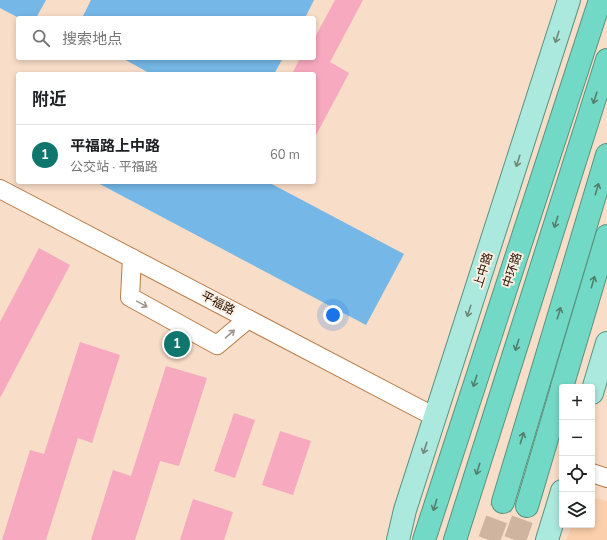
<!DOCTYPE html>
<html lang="zh">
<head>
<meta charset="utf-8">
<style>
	:root { --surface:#fff; --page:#f6f6f6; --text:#202124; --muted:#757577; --line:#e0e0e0; --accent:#0f766e }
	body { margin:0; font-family:"Nunito Sans","Noto Sans SC",sans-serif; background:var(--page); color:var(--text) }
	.controls { position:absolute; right:12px; bottom:12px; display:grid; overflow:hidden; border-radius:4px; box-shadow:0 2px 6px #0003 }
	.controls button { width:36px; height:36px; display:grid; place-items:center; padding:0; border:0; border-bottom:1px solid var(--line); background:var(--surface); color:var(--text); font:20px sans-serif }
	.you { position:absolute; left:333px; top:315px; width:14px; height:14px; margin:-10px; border:3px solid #fff; border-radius:50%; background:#1a73e8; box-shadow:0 0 0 6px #1a73e833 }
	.badge { display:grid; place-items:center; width:26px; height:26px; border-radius:50%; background:var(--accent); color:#fff; font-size:13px; font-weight:700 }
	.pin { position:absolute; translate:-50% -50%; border:2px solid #fff; box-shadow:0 1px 4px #0006 }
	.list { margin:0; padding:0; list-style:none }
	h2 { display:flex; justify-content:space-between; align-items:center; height:52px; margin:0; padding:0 16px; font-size:17px }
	h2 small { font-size:13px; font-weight:400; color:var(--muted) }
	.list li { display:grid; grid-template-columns:26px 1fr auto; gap:12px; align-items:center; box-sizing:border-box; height:60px; padding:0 16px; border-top:1px solid var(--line) }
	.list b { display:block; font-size:15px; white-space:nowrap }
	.list p { margin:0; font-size:13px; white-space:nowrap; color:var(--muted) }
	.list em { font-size:13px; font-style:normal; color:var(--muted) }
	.icon { flex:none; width:22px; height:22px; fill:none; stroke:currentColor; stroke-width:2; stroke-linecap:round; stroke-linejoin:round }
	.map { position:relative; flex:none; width:607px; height:540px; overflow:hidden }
	.search { position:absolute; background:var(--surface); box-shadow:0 2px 6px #0003; left:16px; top:16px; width:300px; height:44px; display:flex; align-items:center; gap:10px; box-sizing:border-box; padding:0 14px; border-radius:4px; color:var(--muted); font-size:15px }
	.panel { position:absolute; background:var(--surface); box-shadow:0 2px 6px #0003; left:16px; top:72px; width:300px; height:112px; border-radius:4px }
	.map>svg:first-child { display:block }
	.built { fill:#fbcfab }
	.water { fill:#75b7e6 }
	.building { fill:#f7a9bf }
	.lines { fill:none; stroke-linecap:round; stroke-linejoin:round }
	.highway-tunnel { stroke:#cfb5a0; stroke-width:22; stroke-dasharray:22 11; stroke-linecap:butt }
	.minor-casing { stroke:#ba7c46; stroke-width:20 }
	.major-casing { stroke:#599481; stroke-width:24 }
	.highway-casing { stroke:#599481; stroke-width:24 }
	.minor { stroke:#fff; stroke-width:18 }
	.major { stroke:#abe8dd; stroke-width:22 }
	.highway { stroke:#73d9c7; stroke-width:22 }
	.oneway { stroke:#71887a }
	.oneway2 { stroke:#52806d }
	.oneway3 { stroke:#9f958c }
	.labels { text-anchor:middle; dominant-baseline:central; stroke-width:4; stroke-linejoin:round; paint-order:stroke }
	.street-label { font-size:12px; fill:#2a1300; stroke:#fbede2 }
</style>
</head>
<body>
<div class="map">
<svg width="607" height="540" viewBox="0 0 607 540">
	<rect width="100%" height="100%" fill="#f8ddc8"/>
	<!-- built -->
	<path class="built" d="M592,497L607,501V540H566L572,525H592Z"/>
	<!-- water -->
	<g class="water">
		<path d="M0,0H46L36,18H19L0,8Z"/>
		<path d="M91,0H314L305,18H82Z"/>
		<path d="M122,58H283L274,74H151Z"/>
		<path d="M96,182H268L404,254L366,325Z"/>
	</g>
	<!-- building -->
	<g class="building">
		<path d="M335,0H363L330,62L349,73L314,139V74H292L300,58H314V39Z"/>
		<path d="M39,248L70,265L0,398V322Z"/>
		<path d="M80,342L120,355L92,443L78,438L46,540H2L30,450L44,454Z"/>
		<path d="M166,366L207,378L179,466L160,461L135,540H91L113,470L131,476Z"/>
		<path d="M234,413L255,420L235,478L214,471Z"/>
		<path d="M280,431L311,441L293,495L262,485Z"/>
		<path d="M193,499L233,512L224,540H180Z"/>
	</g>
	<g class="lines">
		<!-- highway-tunnel -->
		<g class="highway-tunnel">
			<path d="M489,540L503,502"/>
			<path d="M515,540L527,506"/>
		</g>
		<!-- minor casing -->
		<g class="minor-casing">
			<g id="minor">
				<path d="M0,189L435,417"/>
				<path d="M132,258L130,297L217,345L248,319"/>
				<path d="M592,473L607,478"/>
			</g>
		</g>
		<!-- major casing -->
		<g class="major-casing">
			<g id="major">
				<path d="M592,393L607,343"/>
				<path d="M398,540L405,510L569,0"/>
				<path d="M547,540L562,491"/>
			</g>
		</g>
		<!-- highway casing -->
		<g class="highway-casing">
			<g id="highway">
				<path d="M562,387L607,236"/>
				<path d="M503,502L607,155"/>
				<path d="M527,506L562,388"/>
				<path d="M424,540L600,0"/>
				<path d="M455,540L607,60"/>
			</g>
		</g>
		<!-- minor -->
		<use href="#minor" class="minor"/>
		<!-- major -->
		<use href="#major" class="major"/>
		<!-- highway -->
		<use href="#highway" class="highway"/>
	</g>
	<!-- one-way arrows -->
	<defs><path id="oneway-shaft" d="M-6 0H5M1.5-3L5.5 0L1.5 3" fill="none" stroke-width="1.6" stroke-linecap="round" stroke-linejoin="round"/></defs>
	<g class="oneway">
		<use href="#oneway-shaft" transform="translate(557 37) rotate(108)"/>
		<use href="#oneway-shaft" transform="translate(518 161) rotate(108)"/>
		<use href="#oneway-shaft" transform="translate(469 311) rotate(108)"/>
		<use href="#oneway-shaft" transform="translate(425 448) rotate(108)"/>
	</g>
	<g class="oneway2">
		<use href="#oneway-shaft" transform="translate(595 98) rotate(108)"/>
		<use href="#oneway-shaft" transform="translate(597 189) rotate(-73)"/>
		<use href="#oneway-shaft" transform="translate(556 222) rotate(108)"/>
		<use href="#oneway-shaft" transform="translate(593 282) rotate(-74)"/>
		<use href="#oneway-shaft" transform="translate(559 313) rotate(-73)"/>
		<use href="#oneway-shaft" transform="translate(517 345) rotate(108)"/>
		<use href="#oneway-shaft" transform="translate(475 381) rotate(108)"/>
		<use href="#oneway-shaft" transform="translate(522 438) rotate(-73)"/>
		<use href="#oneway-shaft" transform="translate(478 469) rotate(108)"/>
		<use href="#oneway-shaft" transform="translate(435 505) rotate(108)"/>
	</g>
	<g class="oneway3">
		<use href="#oneway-shaft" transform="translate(142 304) rotate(29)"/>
		<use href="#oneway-shaft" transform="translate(230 334) rotate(-41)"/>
	</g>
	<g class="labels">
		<!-- street labels -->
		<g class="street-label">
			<text transform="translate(483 270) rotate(-72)">上中路</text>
			<text transform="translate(512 270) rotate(-72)">中环路</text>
			<text transform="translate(218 303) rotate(28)">平福路</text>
		</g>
	</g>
</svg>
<div class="controls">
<button>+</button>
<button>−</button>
<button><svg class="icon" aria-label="locate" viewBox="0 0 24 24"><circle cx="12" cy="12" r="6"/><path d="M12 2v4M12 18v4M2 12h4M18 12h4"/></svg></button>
<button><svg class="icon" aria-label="layers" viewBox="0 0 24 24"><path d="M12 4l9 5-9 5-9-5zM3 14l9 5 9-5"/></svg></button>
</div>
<div class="you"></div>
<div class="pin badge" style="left:177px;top:344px">1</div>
<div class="search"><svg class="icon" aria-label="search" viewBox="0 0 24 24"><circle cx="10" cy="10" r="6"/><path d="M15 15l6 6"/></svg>搜索地点</div>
<section class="panel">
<h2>附近<small></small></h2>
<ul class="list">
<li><span class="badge">1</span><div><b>平福路上中路</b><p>公交站 · 平福路</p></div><em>60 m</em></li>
</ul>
</section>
</div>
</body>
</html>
